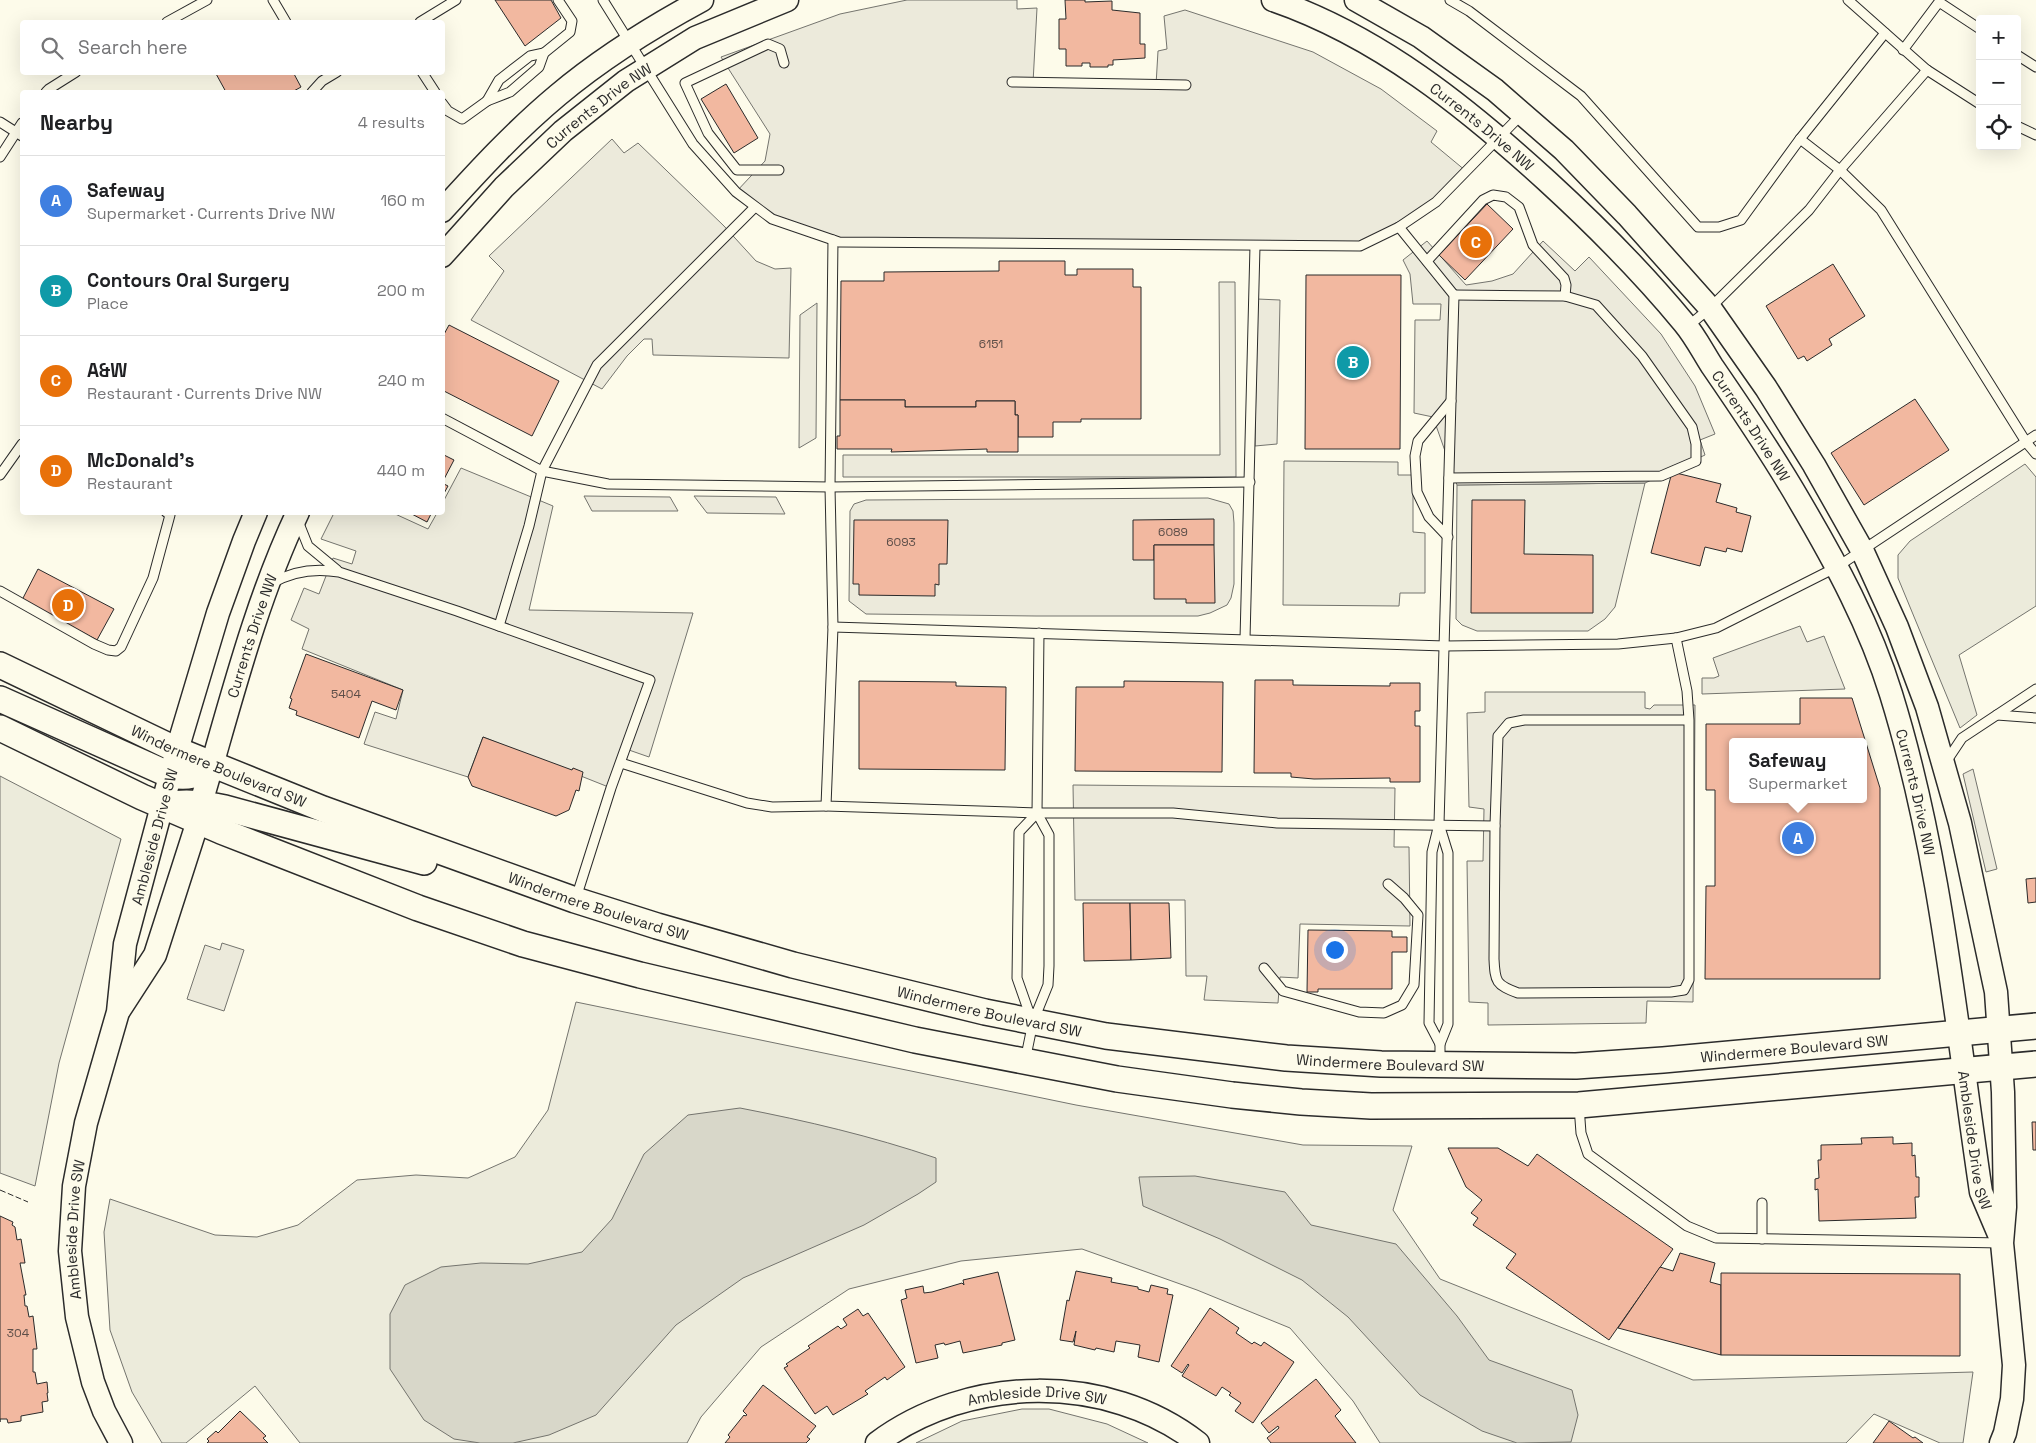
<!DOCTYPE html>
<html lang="en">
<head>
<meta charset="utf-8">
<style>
	:root { --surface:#fff; --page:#f2f2f2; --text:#202124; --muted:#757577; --line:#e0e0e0; --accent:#c62828 }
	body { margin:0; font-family:"Space Grotesk",sans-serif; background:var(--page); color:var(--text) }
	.controls { position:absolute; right:15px; top:15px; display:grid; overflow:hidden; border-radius:5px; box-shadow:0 5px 20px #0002 }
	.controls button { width:45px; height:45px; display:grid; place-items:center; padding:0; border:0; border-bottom:1px solid var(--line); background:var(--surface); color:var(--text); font:25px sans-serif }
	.you { position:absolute; left:1334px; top:949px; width:18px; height:18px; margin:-12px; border:4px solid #fff; border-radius:50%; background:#1a73e8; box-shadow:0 0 0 8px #1a73e833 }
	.badge { display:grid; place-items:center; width:32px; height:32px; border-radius:50%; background:var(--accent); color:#fff; font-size:16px; font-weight:700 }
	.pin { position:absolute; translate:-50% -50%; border:2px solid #fff; box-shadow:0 1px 5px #0006 }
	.popup { position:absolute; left:1729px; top:738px; width:138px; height:65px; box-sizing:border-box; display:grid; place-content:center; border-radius:5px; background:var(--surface); filter:drop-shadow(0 1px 4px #0005); font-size:16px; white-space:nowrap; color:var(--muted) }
	.popup b { font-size:19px; color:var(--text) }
	.popup::after { content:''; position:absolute; left:50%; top:100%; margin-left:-10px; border:10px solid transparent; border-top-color:var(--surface) }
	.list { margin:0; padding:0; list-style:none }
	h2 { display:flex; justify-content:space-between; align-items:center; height:65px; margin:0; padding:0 20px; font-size:21px }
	h2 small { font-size:16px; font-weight:400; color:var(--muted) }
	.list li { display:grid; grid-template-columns:32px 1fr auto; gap:15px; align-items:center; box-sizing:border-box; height:90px; padding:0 20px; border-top:1px solid var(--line) }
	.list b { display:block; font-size:19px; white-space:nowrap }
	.list p { margin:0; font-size:16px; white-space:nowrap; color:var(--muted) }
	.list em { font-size:16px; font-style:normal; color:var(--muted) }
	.icon { flex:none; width:28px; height:28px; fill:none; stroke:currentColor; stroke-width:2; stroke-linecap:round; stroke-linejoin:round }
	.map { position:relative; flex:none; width:2036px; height:1443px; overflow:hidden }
	.search { position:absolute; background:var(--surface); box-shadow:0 5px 20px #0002; left:20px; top:20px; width:425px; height:55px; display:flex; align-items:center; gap:12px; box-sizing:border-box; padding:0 18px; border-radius:5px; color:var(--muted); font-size:19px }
	.panel { position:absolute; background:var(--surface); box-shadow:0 5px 20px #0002; left:20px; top:90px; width:425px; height:425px; border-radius:5px }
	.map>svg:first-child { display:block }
	.green { fill:#ecebdb; stroke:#74746e }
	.parking { fill:#eceadb; stroke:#74746e }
	.water { fill:#d8d7c9; stroke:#74746e }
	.building { fill:#f2b8a0; stroke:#2b2b2b; fill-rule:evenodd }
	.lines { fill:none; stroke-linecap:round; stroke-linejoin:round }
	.service-casing { stroke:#2b2b2b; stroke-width:11 }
	.tertiary-casing { stroke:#2b2b2b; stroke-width:25 }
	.secondary-casing { stroke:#2b2b2b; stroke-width:28 }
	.service { stroke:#fdfbea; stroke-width:9 }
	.tertiary { stroke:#fdfbea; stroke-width:22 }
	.secondary { stroke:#fdfbea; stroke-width:25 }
	.fence { stroke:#2b2b2b; stroke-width:1; stroke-dasharray:6 2.5; stroke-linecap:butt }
	.labels { text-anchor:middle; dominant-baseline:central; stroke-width:4; stroke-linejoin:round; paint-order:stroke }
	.number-label { font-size:12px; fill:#5d4e48 }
	.street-label { font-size:15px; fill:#2b2b2b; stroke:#fdfbea }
</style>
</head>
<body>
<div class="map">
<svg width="2036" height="1443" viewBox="0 0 2036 1443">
	<rect width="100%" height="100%" fill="#fdfbea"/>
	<!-- green -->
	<g class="green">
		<path d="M1284,461L1398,462V475H1413V532L1425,533V593H1400L1399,606L1283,605Z"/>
		<path d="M2025,464L2036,477V606L1959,655L1977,715L1960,728L1898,578V555L1910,541Z"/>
		<path d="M1645,483L1615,607L1605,619L1588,631H1477L1462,625L1456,619L1457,485Z"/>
		<path d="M0,776L121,839L59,1063L35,1186L0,1173Z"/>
		<path d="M576,1002L1076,1105L1303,1145L1412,1146L1393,1210L1440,1279L1693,1380L1973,1372L1963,1443H1940L1874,1414L1846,1443H1380L1353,1401L1290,1328L1197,1290L1082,1249L961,1261L849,1289L761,1347L701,1417L687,1443H300L255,1386L186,1443H162L132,1392L110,1330L104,1232L110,1199L215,1235L257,1237L298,1225L357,1180L416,1175L468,1178L515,1157L548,1110Z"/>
		<path d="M1022,1409H1049L1107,1424L1148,1443H916L962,1421Z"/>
	</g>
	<!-- parking -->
	<g class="parking">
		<path d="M907,0H1017V9L1037,8L1033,83L1156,85L1158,51L1167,49L1164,16L1185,10L1313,52L1381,89L1437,131L1431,142L1466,171L1436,202L1370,242L832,240L772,219L736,192L765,161L770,134L721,57L840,14Z"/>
		<path d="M612,139L624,153L638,143L724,226L756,261L775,269L791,268L789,358L653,355L652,339H644L627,356L602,389L471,320L504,271L489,256Z"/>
		<path d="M1427,241L1466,285L1492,281L1513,274L1543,241L1575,271L1589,257L1661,334L1695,386L1715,434L1700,440L1705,455L1645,483L1457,485L1433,417L1414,413L1415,320H1440L1441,304H1413L1410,274L1403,260Z"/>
		<path d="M1219,282H1235L1236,477H843V455H1220Z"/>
		<path d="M1257,299L1280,300L1277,444L1255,446Z"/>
		<path d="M817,303L816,438L799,448L800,315Z"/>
		<path d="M461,468L553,506L529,610L693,613L649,757L626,749L611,788L483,737L468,777L364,744L375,712L396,719L403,690L302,649L309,629L291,620L304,588L319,594L333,558L352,564L356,551L321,539L334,513H393L428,529L437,513L442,512L443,502Z"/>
		<path d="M584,496L670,497L678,511H592Z"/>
		<path d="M694,496L776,497L785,514L707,513Z"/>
		<path d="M1208,498L1229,504L1233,511L1234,523V584L1231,598L1227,605L1210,613L1198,616H1036L866,614L849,601L850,511L854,504L866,500Z"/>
		<path d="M1800,626L1807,642L1824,636L1845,689L1702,694V678H1714L1719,676L1713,658Z"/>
		<path d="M1485,692H1645V708L1650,709L1654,705H1695L1693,1002L1647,1001L1646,1023L1488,1025V1003L1469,1002L1467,861H1483L1484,809L1469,807L1467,713L1485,712Z"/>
		<path d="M1973,769L1997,869L1986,872L1963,774Z"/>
		<path d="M1073,785L1395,788L1394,847H1409L1410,926L1300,924L1298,978L1280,977L1278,1003L1204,1000L1207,976H1186L1185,900H1075Z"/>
		<path d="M222,943L244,950L224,1011L187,999L205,945L220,950Z"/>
	</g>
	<!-- water -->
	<g class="water">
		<path d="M740,1108C807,1121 871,1136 936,1158V1182L918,1194L864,1225L743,1278L676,1325L596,1415L549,1435L513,1443H480L454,1439L424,1420L390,1369V1314L405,1285L441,1267L481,1263L528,1264L582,1252L612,1219L644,1154L688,1115Z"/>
		<path d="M1195,1176L1285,1192L1311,1225L1396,1244L1457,1316L1489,1360L1572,1390L1578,1415L1571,1442L1517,1443L1482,1431L1420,1395L1348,1317L1302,1280L1220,1239L1143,1206L1139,1177Z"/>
	</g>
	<!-- building -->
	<g class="building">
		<path d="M495,0H551L561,18L525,46Z"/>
		<path d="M1065,0H1085V2L1112,1V10L1140,13V44H1145V58L1113,60V65H1108V67H1090V63H1082V66H1066V49H1059V19H1066Z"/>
		<path d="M215,72H293L301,87L292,92H226Z"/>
		<path d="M726,84L758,138L734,153L701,99Z"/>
		<path d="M1487,204L1513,229L1465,280L1439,255Z"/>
		<path d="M999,261H1065V275H1077V269H1133V287H1141V419H1081V422H1053V437H1018V415H1015V401H976V407H905V400H840L841,281H884V272L999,271Z"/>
		<path d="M1833,264L1865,316L1829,339L1832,345L1807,361L1804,356L1798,359L1766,306Z"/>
		<path d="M1306,275H1401L1400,449H1305Z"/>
		<path d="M449,325L559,381L532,436L442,390V338Z"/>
		<path d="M1915,399L1949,450L1864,505L1831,453Z"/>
		<path d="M840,400H905V407H976V401H1015V415H1018V452H987V449L891,452L892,449H837V436H840Z"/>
		<path d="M442,454L454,460L442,483Z"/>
		<path d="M1672,472L1721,484L1716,502L1737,508L1736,512L1751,516L1742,552L1727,548L1726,552L1705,547L1700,566L1651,553Z"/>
		<path d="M442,483L448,486L442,497Z"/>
		<path d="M1472,500H1525L1524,554L1593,555V613H1471Z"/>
		<path d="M408,512H432L427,522Z"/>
		<path d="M1214,519V545H1154V560H1133V520Z"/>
		<path d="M854,520H948L947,564H939V585L935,584V596L859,595V584H853Z"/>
		<path d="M1154,545H1214L1215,603H1186V599H1154Z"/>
		<path d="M38,569L114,609L97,640L22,600Z"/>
		<path d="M306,654L403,690L396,710L372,701L359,738L296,715L297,711L289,708L292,699L290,698Z"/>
		<path d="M1255,680H1293V685L1390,686V683H1420V711H1415V726H1420V782H1390V778L1314,779L1291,777V773H1254Z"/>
		<path d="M859,681L956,682V686L1006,687L1005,770L859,769Z"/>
		<path d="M1124,681L1223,682L1222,772L1075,771L1076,687H1124Z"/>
		<path d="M1800,698H1852L1880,788V979H1705L1706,886H1715V790H1706V724H1800ZM1733,742H1863V799H1733Z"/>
		<path d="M483,737L572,770L573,768L583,772L579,791L576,790L569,810L556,816L472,786L468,777Z"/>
		<path d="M2036,878V902L2028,903L2026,879Z"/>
		<path d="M1083,903H1130L1131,960L1084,961Z"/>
		<path d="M1130,903H1169L1171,958L1131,960Z"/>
		<path d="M1308,930L1392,931V937H1407V952H1392V989H1318V992H1307Z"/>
		<path d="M2032,1122H2036V1150H2033Z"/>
		<path d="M1893,1137V1144L1912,1143V1156L1915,1155L1916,1177H1919V1197H1915L1916,1218L1819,1221L1818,1189L1815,1190V1179L1819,1178L1818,1160H1821V1145L1862,1144L1861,1138Z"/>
		<path d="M1448,1148H1498L1528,1166L1537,1154L1673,1249L1609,1340L1506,1268L1516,1254L1473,1225L1478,1218L1471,1213L1482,1200L1466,1187Z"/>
		<path d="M0,1216L13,1222L12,1225L15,1227L17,1240L21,1239L25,1263H20L26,1295H24L25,1306H27L29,1317L33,1316L37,1349H33V1372H35L37,1384L47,1382L48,1393H47L48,1401L42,1402L43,1412L21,1416V1421L8,1423L7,1419H0V1422Z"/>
		<path d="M1680,1253L1715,1263L1710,1282L1721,1285V1355L1618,1328L1660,1267L1673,1271Z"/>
		<path d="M1076,1271L1112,1278L1111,1282L1138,1287V1289L1149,1292L1151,1285L1168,1289L1167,1294L1173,1295L1159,1362L1138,1357L1140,1345L1116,1341L1114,1352L1096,1348L1095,1350L1074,1345L1076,1331L1073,1342L1060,1340L1067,1300L1069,1301Z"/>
		<path d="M998,1272L1015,1340L1002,1343V1345L963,1353L960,1341L945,1345L944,1343L935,1345L938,1358L916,1363L901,1300L907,1298L905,1290L923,1286L924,1293L932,1292L962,1283L964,1285L963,1280Z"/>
		<path d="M1721,1273L1960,1274V1356L1721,1355Z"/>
		<path d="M1210,1308L1239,1328L1236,1333L1252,1344L1254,1342L1261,1346L1264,1342L1294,1362L1253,1423L1235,1411L1241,1403L1229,1395L1231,1393L1222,1387L1216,1396L1182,1376L1189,1365L1188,1364L1182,1373L1171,1366Z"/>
		<path d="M858,1309L863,1316L868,1313L905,1367L887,1380L885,1377L865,1391L868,1394L833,1415L827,1406L815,1414L784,1368L788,1366L786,1364L810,1348L808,1346L838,1326L841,1329L847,1325L843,1319Z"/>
		<path d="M1316,1379L1341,1410L1335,1416L1356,1443H1271L1267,1438L1279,1428L1278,1426L1269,1433L1261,1423Z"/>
		<path d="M763,1385L816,1426L807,1437L810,1439L806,1443H725L730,1437L728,1435L744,1415L745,1416L747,1415L743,1411Z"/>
		<path d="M240,1411L266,1436L263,1438L268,1443H207L209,1441L207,1439L216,1431L218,1433Z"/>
		<path d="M1889,1421L1913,1438L1915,1437L1923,1443H1873Z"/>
	</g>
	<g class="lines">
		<!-- service casing -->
		<g class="service-casing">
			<g id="service">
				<path d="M273,0L286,22"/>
				<path d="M603,0L693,144L736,192L772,219L839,242L1360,246L1399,227L1436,202L1522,114"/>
				<path d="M1450,0L1469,11L1581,96L1698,227H1719L1741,220L1800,139L1840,170L1881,210L2026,442L2036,454"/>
				<path d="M1848,0L1927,70L1980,104"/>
				<path d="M167,22L207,0"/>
				<path d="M420,22L456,0"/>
				<path d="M1903,50L1939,2L1980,29"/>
				<path d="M2017,55L2036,67"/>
				<path d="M422,72L435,92"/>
				<path d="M1012,82L1186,85"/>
				<path d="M46,92L49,89L76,72"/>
				<path d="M312,92L322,81L337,72"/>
				<path d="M487,101L499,80L530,56L544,53"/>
				<path d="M442,103L448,111L462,119L487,101L510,92L539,67L544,53L570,32L572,21L558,0"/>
				<path d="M0,122L22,136"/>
				<path d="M2017,126L2036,135"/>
				<path d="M1800,139L1885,33"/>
				<path d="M0,157L22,123"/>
				<path d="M779,170H737L708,133L685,83L768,44L780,49L784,63"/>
				<path d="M1399,227L1454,295L1439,824L1432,852L1429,1023L1440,1044"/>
				<path d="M833,240L830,487L833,627L826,806L1037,813H1173L1277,823L1495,826"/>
				<path d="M1427,261L1483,200L1493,195L1506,197L1519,207L1533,245L1564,278L1566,285L1565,296"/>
				<path d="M1687,327L1710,308L1809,210L1840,170L1927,70"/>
				<path d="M442,418L542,471L608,484L830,487L1250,482"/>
				<path d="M0,475L22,444"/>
				<path d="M1449,478L1661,476L1696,461V444L1692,427L1642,356L1596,305L1565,296L1454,295"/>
				<path d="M298,521L308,546L337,570"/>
				<path d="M1448,537L1429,517L1417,492L1415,456L1418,441L1451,401"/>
				<path d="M272,583C293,571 315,568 339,572L457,611L650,680L611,788L576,898"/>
				<path d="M0,591L94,644L108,650L116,651L121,647L153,578L170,515L166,512"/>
				<path d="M499,626L529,526L542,471L597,365L755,207"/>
				<path d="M833,627L1445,646L1618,644L1676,638L1716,628L1837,567L2036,435"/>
				<path d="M1676,638L1687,691L1689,720V980L1684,990L1671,992L1518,993C1496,985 1495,982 1494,959L1495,826L1498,736L1509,723L1524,720H1689"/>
				<path d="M1245,639L1255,246"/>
				<path d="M1997,715L2036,718"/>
				<path d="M1946,762L1962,738L2036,689"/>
				<path d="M621,763L747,803L772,807L826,806"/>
				<path d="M1439,824L1448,853V1024L1440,1044V1063"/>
				<path d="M1264,968L1283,991L1359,1012L1384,1013L1402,1005L1414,985L1418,915L1404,898L1388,884"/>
				<path d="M1031,1018L1017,978L1019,832L1037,813"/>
				<path d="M1025,1061L1033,1022L1048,985L1049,966V835L1037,813L1039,633"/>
				<path d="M1579,1106L1581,1133L1588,1154L1687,1226L1716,1238L2002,1243"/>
				<path d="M1762,1203V1239"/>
			</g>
		</g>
		<!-- tertiary casing -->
		<g class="tertiary-casing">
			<g id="tertiary">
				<path id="s1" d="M1273,0C1378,36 1466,107 1547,181C1595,225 1642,272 1684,323C1695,336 1703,352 1712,366C1743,411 1773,455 1800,502C1836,563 1870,626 1891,694C1941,855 1956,1025 1981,1192L2001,1239"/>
				<path d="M1356,0L1421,37L1495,90L1564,150L1627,215L1710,308L1766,388L1814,465L1862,550L1897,627L1927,707L1960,823L1996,992L2003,1092L2005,1207L2002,1243L2014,1365L2012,1399L2005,1433L2001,1443"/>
				<path d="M442,211C479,170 516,130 558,95C602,58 652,27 702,0"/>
				<path id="s2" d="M442,256L504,187L563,131L626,81L695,38L787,0"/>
				<path id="s3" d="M120,1009L155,955L198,821L201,803C230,705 254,605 298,512"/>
				<path id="s4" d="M121,1443L104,1411L93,1382L77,1317L70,1251L74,1186L86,1123L118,1012L125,944L177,750L218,613L244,541L256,512"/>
				<path id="s5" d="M877,1443C968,1375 1107,1372 1198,1443"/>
			</g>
		</g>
		<!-- secondary casing -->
		<g class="secondary-casing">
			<g id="secondary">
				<path id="s6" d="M0,665L177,750L323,809L575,900L657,926L793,965L985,1012L1106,1036L1286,1058L1381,1064L1576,1066L1663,1060L2036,1026"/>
				<path d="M0,699L170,775C186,778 202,776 213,763"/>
				<path d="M0,728L142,797L221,831L418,908L523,944L640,975L915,1040L1117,1079L1232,1095L1301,1102L1371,1106L1579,1105L2036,1064"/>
				<path d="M167,805C187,801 205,804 225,808L424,862"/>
			</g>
		</g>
		<!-- service -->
		<use href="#service" class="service"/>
		<!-- tertiary -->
		<use href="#tertiary" class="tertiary"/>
		<!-- secondary -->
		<use href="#secondary" class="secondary"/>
		<!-- fence -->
		<path class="fence" d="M0,1190L28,1202"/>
	</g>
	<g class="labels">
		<!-- number labels -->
		<g class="number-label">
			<text x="991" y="344">6151</text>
			<text x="1173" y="532">6089</text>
			<text x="901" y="542">6093</text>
			<text x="346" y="694">5404</text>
			<text x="18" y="1333">304</text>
		</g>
		<!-- street labels -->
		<g class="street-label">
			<text stroke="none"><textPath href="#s2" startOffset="218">Currents Drive NW</textPath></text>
			<text stroke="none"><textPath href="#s1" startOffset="246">Currents Drive NW</textPath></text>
			<text stroke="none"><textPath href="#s1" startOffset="651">Currents Drive NW</textPath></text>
			<text stroke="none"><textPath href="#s3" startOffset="398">Currents Drive NW</textPath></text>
			<text stroke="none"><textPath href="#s6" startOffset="241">Windermere Boulevard SW</textPath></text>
			<text stroke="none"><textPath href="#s1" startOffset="1056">Currents Drive NW</textPath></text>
			<text stroke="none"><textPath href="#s4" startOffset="625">Ambleside Drive SW</textPath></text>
			<text stroke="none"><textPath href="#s6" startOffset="646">Windermere Boulevard SW</textPath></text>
			<text stroke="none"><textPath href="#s6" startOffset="1051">Windermere Boulevard SW</textPath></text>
			<text stroke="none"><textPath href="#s6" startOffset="1861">Windermere Boulevard SW</textPath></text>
			<text stroke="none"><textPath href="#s6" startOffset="1456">Windermere Boulevard SW</textPath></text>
			<text stroke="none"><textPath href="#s1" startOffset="1409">Ambleside Drive SW</textPath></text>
			<text stroke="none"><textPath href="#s4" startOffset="222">Ambleside Drive SW</textPath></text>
			<text stroke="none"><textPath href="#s5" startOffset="171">Ambleside Drive SW</textPath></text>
		</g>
	</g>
</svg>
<div class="controls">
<button>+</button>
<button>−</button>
<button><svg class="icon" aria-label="locate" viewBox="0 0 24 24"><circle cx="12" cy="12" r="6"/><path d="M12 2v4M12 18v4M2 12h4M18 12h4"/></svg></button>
</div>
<div class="you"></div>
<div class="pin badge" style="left:1798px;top:838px;background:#3f7fe0">A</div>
<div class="popup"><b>Safeway</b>Supermarket</div>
<div class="pin badge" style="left:1353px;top:362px;background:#0f9aa8">B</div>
<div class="pin badge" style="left:1476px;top:242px;background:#e8710a">C</div>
<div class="pin badge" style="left:68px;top:605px;background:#e8710a">D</div>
<div class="search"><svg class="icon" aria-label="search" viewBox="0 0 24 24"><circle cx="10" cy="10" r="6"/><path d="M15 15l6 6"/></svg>Search here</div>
<section class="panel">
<h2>Nearby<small>4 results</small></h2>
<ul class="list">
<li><span class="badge" style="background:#3f7fe0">A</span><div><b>Safeway</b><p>Supermarket · Currents Drive NW</p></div><em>160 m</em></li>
<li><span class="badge" style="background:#0f9aa8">B</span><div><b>Contours Oral Surgery</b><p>Place</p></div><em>200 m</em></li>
<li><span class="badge" style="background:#e8710a">C</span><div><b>A&amp;W</b><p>Restaurant · Currents Drive NW</p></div><em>240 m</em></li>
<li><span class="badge" style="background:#e8710a">D</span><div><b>McDonald's</b><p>Restaurant</p></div><em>440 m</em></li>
</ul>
</section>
</div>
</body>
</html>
